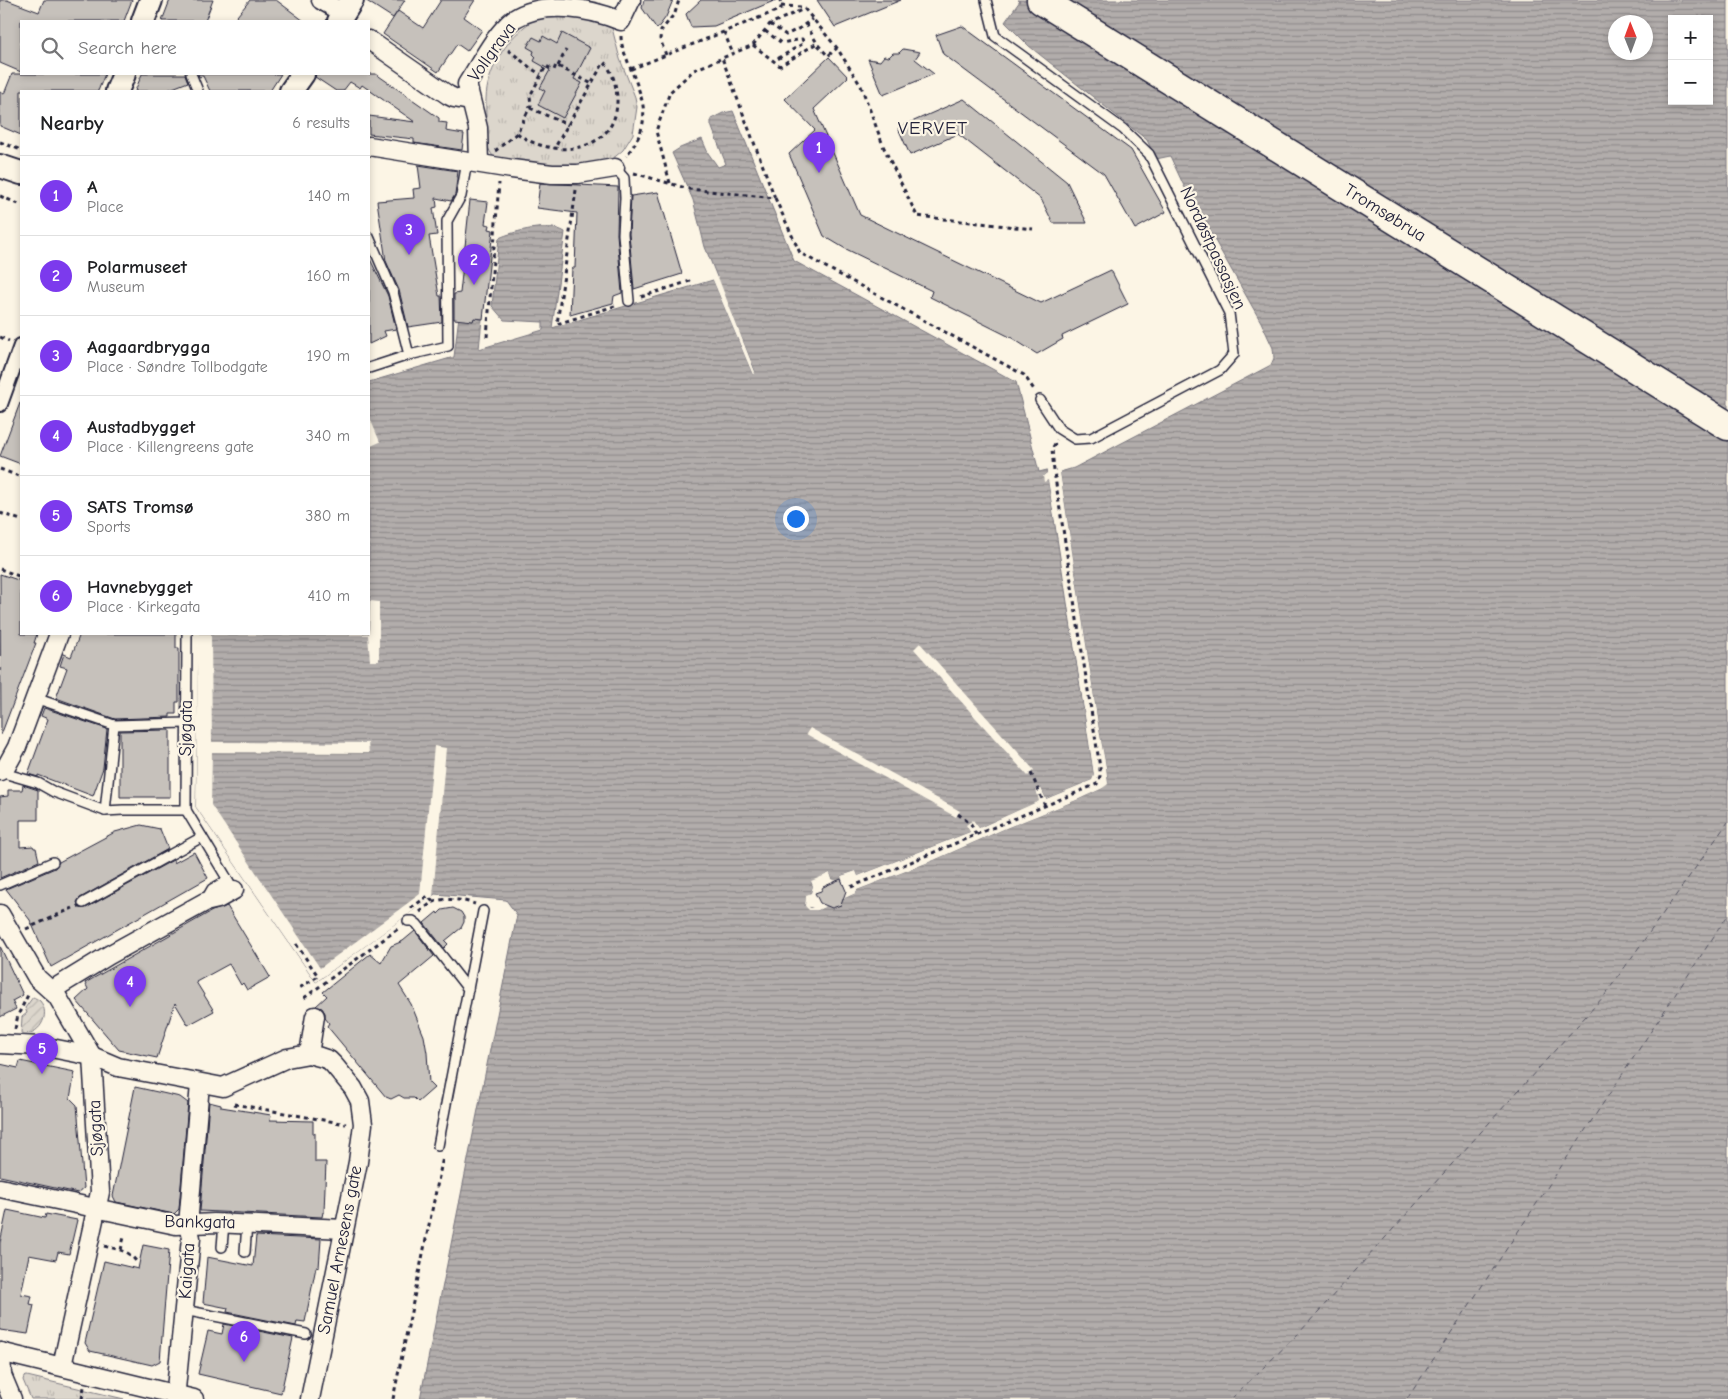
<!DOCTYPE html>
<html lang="en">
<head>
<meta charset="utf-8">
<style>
	:root { --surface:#fff; --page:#f2f2f2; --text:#202124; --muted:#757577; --line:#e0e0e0; --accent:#7c3aed }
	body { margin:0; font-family:"Comic Neue",sans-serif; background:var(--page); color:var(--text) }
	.controls { position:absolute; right:15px; top:15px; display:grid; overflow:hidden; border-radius:0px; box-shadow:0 2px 8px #0003 }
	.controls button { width:45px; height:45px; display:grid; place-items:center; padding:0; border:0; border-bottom:1px solid var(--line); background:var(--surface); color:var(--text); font:25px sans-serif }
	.compass { position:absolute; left:1608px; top:15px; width:45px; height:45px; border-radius:50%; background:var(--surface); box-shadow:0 2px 8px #0003; rotate:359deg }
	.you { position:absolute; left:795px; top:518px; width:18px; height:18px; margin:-12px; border:4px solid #fff; border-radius:50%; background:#1a73e8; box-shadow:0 0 0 8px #1a73e833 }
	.badge { display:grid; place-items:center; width:32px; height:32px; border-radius:50%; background:var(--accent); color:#fff; font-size:16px; font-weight:700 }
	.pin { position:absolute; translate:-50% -41px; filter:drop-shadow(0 1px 2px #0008) }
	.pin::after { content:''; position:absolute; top:26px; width:18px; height:15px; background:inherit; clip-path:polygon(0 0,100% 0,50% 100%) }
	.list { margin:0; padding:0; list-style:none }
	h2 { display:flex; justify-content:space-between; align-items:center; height:65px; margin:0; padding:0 20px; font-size:21px }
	h2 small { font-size:16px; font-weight:400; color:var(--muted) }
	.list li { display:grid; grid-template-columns:32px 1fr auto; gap:15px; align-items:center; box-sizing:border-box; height:80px; padding:0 20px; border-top:1px solid var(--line) }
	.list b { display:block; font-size:19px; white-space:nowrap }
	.list p { margin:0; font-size:16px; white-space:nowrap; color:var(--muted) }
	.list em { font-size:16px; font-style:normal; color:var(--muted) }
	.icon { flex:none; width:28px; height:28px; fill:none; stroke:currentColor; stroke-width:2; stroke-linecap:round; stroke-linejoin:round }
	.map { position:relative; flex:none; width:1728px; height:1399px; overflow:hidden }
	.search { position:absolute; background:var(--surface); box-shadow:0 2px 8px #0003; left:20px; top:20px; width:350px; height:55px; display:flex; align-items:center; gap:12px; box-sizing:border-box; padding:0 18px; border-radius:0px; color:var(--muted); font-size:19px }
	.panel { position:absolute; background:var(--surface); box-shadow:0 2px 8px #0003; left:20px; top:90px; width:350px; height:545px; border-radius:0px }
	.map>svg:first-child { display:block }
	.grass { fill:url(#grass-tufts); stroke:#7f7c84 }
	.garden { fill:url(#garden-furrows); stroke:#7f7c84 }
	.water { fill:url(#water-rules); stroke:#78757e; fill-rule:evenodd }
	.pier { fill:#fcf5e5 }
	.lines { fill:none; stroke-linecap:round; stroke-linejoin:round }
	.ferry { stroke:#545362; stroke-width:1; stroke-dasharray:6 5; stroke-linecap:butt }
	.building { fill:#c6c1bb; stroke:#22223b }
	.service-casing { stroke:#22223b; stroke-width:12 }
	.pedestrian-casing { stroke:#22223b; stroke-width:18 }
	.minor-casing { stroke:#22223b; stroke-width:21 }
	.tertiary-casing { stroke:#22223b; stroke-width:26 }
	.primary-casing { stroke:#22223b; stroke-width:31 }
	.path { stroke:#22223b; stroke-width:3; stroke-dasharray:4 4; stroke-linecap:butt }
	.service { stroke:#fcf5e5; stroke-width:9 }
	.pedestrian { stroke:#fcf5e5; stroke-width:14 }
	.minor { stroke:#fcf5e5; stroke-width:18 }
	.tertiary { stroke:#fcf5e5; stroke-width:22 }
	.primary { stroke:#fcf5e5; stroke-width:28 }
	.labels { text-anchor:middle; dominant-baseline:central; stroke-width:4.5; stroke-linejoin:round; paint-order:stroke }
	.street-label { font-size:18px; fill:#22223b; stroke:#fcf5e5 }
	.neighbourhood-label { font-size:19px; letter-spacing:1px; fill:#22223b; stroke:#fcf5e5 }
</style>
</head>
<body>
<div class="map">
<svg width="1728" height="1399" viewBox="0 0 1728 1399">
	<defs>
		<pattern id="grass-tufts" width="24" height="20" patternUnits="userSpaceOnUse" patternTransform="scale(1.25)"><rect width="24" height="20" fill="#dcd6cc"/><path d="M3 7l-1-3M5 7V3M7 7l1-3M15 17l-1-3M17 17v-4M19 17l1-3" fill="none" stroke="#bcb7b0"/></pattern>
		<pattern id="garden-furrows" width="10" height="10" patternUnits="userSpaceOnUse" patternTransform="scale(1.25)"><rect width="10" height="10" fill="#dcd6cc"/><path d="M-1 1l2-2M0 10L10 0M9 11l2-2" fill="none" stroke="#bcb7b0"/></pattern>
		<pattern id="water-rules" width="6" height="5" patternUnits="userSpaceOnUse" patternTransform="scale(1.25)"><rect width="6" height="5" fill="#b2adab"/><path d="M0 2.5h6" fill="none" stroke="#908c8c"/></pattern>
	</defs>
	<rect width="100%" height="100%" fill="#fcf5e5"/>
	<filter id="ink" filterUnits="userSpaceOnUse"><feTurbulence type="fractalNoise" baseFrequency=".02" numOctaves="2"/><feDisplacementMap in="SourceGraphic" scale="10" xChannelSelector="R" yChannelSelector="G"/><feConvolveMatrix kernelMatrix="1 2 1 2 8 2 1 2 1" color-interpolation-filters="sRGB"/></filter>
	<g filter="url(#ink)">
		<!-- grass -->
		<g class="grass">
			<path d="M579,15L605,22L612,28L620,59L635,97L637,107L633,134L623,150L616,156L608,161L582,168L497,160C485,150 486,137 486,122C486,110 485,96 488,84C494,59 512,33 534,20C543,14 568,16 579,15Z"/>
			<path d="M27,1376L124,1399H31L23,1380L24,1377Z"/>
		</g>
		<!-- garden -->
		<path class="garden" d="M33,997C35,998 38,999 40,1001C52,1015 38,1038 21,1033L22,1017L27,1013L25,1008Z"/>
		<!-- water -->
		<path class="water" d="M1018,0H1728V1399H420L517,915L506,900L435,894L316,982L196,807L199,634H369V382L454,357L459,316L466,320L473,321V318L482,319L479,349L543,330V322L504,320L492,306L499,238C515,231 549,222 565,232L552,328L713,280L753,375L755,371L705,247L693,200L672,153L680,148L702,139L708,153L718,167L726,164L711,125V119L723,113L733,111L794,261L1016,382L1039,472L1047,470V473L1043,476L1048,480L1094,776L1092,780L1046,799L1041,788L1036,790L1040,801L979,828L973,821L967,825L970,832L858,876L856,871L841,876L843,883L832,879L830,873L811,882L813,886L811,893L806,896L805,906L818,910L856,893L857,890L934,860L1006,828L1079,799L1103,788L1108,783L1106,767L1098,724L1060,472L1074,468L1271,365L1274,358L1273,348L1261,322L1184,186L1170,156L1156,159L1147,140L1029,46L1005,22L1020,1ZM1672,19H1709V101H1672ZM1616,22H1646V52H1616Z"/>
		<!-- pier -->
		<g class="pier">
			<path d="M718,277L755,372L753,375L713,280Z"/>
			<path d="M369,416L380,442L371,446L369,440Z"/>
			<path d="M1047,470H1049L1050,474L1046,477L1051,479L1064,561L1096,775L1094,781L1046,801L1044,800L1040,791L1042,801L1041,804L979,830L972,824L970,825L972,831L971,834L859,878H856L854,874L844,878L846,883L844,886L831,881L829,876L814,883L816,887L813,895L808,897V905L810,908H817L854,891L856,888L933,858L1005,825L1078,797L1101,786L1105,782L1057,472H1060L1098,724L1106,767L1108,784L1103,788L1079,799L1006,828L934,860L857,890L856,893L818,910H809L805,906L806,895L811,893L813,886L811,881L830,873L832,879L843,883L841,876L856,871L858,876L970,832L966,825L973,820L979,828L1039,801L1036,790L1041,788L1046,799L1092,780L1094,775L1062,561L1048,480L1044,482L1043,476L1047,473Z"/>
			<path d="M370,601L379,602V661H370L368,635H211L212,742L368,743L369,753L212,752L211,805L320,968L420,894L434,746L446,748L433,896L316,982L196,807L198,634H369Z"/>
			<path d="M920,643L1034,770L1028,776L914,649Z"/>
			<path d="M810,728L960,811L956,817L806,734Z"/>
		</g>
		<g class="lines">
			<!-- ferry -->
			<g class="ferry">
				<path d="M1231,1399L1299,1333L1605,995L1728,822"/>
				<path d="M1407,1399L1728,915"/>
			</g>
		</g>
		<!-- building -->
		<g class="building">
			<path d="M0,0H7L39,12L44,0H132L124,21H21V72L0,63Z"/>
			<path d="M170,0H213L205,21H162Z"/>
			<path d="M250,0H276L304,21H233Z"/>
			<path d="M365,0H405L393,18Z"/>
			<path d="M441,0H475L464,17L482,30L467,51L457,44L438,72L383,34L398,11L423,28Z"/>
			<path d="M644,0H673L666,17L657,29L642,8Z"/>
			<path d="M701,0H776L714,26L691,27L686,14Z"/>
			<path d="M817,0H901L835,27Z"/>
			<path d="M962,26L1131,150L1166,212L1135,229L1104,174L943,54L936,35Z"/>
			<path d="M562,33L590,48L574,79L582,83L563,118L538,105L545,91L540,88L550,70L534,61L536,57L533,54L534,51L527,47L533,37L541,41L543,36L557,44Z"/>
			<path d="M903,49L920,52L915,59L934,74L883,95L868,59L880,61L884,56L889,57L893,53H899Z"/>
			<path d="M829,57L848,77L814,109L860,215L1041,303L1111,270L1128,304L1062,336L1063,339L1037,354L1012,338L930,297L932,291L844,248L824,236L789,154L815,130L785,99Z"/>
			<path d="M12,74H105L98,91H21V135L0,126V92L4,94Z"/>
			<path d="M142,74H185L188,82L165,91H135Z"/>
			<path d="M198,74H281L270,91H210L203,76L199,77Z"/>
			<path d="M316,74H376L439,118V122L447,123L446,131L464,134L462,150L414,143V139L369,134V116L415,122L362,85L360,88L350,82L343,91H336L315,77Z"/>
			<path d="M964,99L1067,182L1087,223H1053L1041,199L958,134L910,155L898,128Z"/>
			<path d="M418,165L458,171L455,195L451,201L436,198L437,207L433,208L437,235L429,236L439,296H441L442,322L408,327L399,290L386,261L377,201L414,198L413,189L421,188Z"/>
			<path d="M540,183L618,187L617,234L622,293L614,296L613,303L570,315L572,268H575L577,213L537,208Z"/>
			<path d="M658,192L682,274L634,289L629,234L631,196Z"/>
			<path d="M470,200L488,202L485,224L490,225L489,229L493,230L483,319L474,318L473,321L454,319V294L460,293Z"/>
			<path d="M369,257L388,296L396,329L384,331L386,336L369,344Z"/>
			<path d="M20,403H21V464L0,456Z"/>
			<path d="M0,574L21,581V634H37L34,643H36L1,735Z"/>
			<path d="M80,634H176V648H179V702H176V714H170V717L115,719L56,698L67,668L60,666L64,654L71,657Z"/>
			<path d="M44,708L107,729L103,768L93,796L38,775V777L28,774L48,719L41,716Z"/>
			<path d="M170,730V797H120V731Z"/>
			<path d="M23,785L38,790V820H20V847L33,846L34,848H36L39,861L0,878V797L8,796V790H22Z"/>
			<path d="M141,825L160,829L168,849L80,898L77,902L79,908H86L173,860L174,863L194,852L208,878L51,967L30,920L6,889L55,868L59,862L115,832Z"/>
			<path d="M841,879L846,891L841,905L832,908L820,903L815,893L821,891L823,887Z"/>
			<path d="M227,906L270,977L247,990L243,983L241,985L229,964L196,982L214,1011L188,1025L175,1003L157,1058L119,1050L76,1000L88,989L85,983L212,911Z"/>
			<path d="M453,908L461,912L464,917V922L461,928L445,941L448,944L444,948L424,923L437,912L438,914L442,910Z"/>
			<path d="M415,931L434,956L399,985L411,1004L424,1036L427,1053L429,1083L434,1088L418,1102L414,1098H404L399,1095L391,1099L386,1097L327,1026L329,1023L325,1018V1013L322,1008L316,1006L327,996L323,992L370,954L381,963L391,946L403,941Z"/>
			<path d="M0,946L23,995L12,1001L16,1009L0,1017Z"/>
			<path d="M20,1061L75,1072L70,1098L77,1105L84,1188L78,1193L0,1176V1064L18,1068Z"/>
			<path d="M135,1087L180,1097L188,1103L179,1209L174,1214L116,1202L113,1196Z"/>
			<path d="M209,1102L221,1105V1107L271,1115L270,1120L313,1121V1133H315V1162H326L324,1212H323L322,1217L200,1211Z"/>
			<path d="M7,1210L45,1218L46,1214L77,1220L69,1254L58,1252L56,1260L29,1255L21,1294L32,1296L30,1304L34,1305L28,1334L0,1330V1243Z"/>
			<path d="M256,1236L321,1239L319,1268L316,1267L305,1322L297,1321L296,1326L227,1312L228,1308L203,1303L207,1257L253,1266Z"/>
			<path d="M143,1245L169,1250L160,1361L152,1365L90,1351L85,1343L104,1261L138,1269Z"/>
			<path d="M224,1324L293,1338L281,1393L198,1374L208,1331L222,1334Z"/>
		</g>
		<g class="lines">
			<!-- service casing -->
			<g class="service-casing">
				<g id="service">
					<path d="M986,0L995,36L1123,129L1149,154L1229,313L1234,354L1220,370L1091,438L1075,439L1059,429L1040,400"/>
					<path d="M191,74L198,91"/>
					<path d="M615,168L624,178L625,198L623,234L629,301"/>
					<path d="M369,237L393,292L409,355"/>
					<path d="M369,368L409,355L448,346L447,221L461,196L467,161"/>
					<path d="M35,698L114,725L186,723"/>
					<path d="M0,772L38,783L54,792L105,811L123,810H186"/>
					<path d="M186,810L187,634"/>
					<path d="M186,810L234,890"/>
					<path d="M105,811L114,725"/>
					<path d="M0,885L53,862"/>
					<path d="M205,901L212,889L228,880"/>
					<path d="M83,903L202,837"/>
					<path d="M408,921H413L417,924L468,989L438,1146"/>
					<path d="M468,989L483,911"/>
					<path d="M222,1247L224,1223"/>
					<path d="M245,1252L247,1223"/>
					<path d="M184,1310L306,1334"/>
				</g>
			</g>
			<!-- pedestrian casing -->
			<g class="pedestrian-casing">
				<path id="pedestrian" d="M0,404L21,346"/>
			</g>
			<!-- minor casing -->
			<g class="minor-casing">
				<g id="minor">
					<path d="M321,0L344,13"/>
					<path d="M369,40L448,95L454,98L470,101"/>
					<path d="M369,146L512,169L552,174H578L615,168"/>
					<path d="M479,163L478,128L467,84C481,63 494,35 514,19C544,0 589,8 621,21L631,0"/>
					<path d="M0,771L6,767L17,747L59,634"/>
					<path d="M0,914L37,978L57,996L92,1056L100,1192L62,1366"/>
					<path d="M52,990L109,955L205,902L218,899L234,890"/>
					<path d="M0,1044L41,1046L92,1056L118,1067L223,1087L287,1058L309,1054L320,1057L329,1060L334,1065L353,1088L360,1101L363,1124L358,1162L310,1399"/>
					<path d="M309,1054L315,1016"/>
					<path d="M0,1188L176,1225L214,1223L344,1229"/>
					<path d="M0,1352L194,1399"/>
					<path d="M1,1352L2,1375L12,1399"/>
					<path d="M175,1399L191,1238L188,1225L200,1084"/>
				</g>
			</g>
			<!-- tertiary casing -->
			<g class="tertiary-casing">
				<g id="tertiary">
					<path d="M143,21L151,0"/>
					<path d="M339,21L352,0"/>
					<path d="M117,91L124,74"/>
					<path d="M291,91L303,74"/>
					<path d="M0,166L21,173"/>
				</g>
			</g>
			<!-- primary casing -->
			<g class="primary-casing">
				<path id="primary" d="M1041,0L1728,426"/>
			</g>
			<!-- path -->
			<g class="path">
				<path d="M781,6L803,7L837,48L861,86L884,148L917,216L1033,229"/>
				<path d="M770,24L786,35L800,28L812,19"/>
				<path d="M806,24L818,45L828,56L837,48"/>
				<path d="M765,31L782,43L802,39L804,43L774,61"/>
				<path d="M724,32L733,54"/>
				<path d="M621,36C621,46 625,54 628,62C643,100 655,120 626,156"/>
				<path d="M753,45L780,66L817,43"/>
				<path d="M508,50C520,58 528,68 541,74"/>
				<path d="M666,55L660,39L661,31L675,13L679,0"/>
				<path d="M558,66L566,50"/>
				<path d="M631,69L781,9V3L779,0"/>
				<path d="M530,108L568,125"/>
				<path d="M517,133C553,161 619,153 617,98C616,84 613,72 604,62L554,149"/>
				<path d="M0,142L21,150"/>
				<path d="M495,151L517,133L531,105L530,96L546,66L554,70L556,65L592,84"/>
				<path d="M634,173L689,189L775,198L722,58"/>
				<path d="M670,183L656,131L670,92L694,70L753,45L770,24L804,9"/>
				<path d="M576,190L557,324L618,305"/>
				<path d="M0,196L21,205"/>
				<path d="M775,198L800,253L1024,375L1035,391"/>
				<path d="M641,297L693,280"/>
				<path d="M0,337L9,341"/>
				<path d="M487,337L499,183"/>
				<path d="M0,469L21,477"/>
				<path d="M0,513L21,520"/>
				<path d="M0,569L21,577"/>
				<path d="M1031,773L1045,806"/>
				<path d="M958,814L971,824L976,835"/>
				<path d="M851,887L1097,784L1100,776V768L1054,471L1052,449L1057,440"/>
				<path d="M411,908L428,896L433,902"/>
				<path d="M420,912C424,909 429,904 434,902C445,897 464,900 475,904"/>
				<path d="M26,929L73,908"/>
				<path d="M296,944L318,976L298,989"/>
				<path d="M304,998L399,928"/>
				<path d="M15,1029L18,1015L29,993"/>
				<path d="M234,1104L346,1124"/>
				<path d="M104,1246C120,1250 129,1250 138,1264"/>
				<path d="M121,1250L124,1237"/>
				<path d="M82,1399L84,1387"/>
				<path d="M393,1399L443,1157"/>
			</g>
			<!-- service -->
			<use href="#service" class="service"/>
			<!-- pedestrian -->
			<use href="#pedestrian" class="pedestrian"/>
			<!-- minor -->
			<use href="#minor" class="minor"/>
			<!-- tertiary -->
			<use href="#tertiary" class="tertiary"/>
			<!-- primary -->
			<use href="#primary" class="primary"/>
		</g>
	</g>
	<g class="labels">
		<!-- street labels -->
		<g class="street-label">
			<text transform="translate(492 52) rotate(-54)">Vollgrava</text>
			<text transform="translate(1385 213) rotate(32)">Tromsøbrua</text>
			<text transform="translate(1213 248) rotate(65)">Nordøstpassasjen</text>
			<text transform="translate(186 728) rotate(-89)">Sjøgata</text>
			<text transform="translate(96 1128) rotate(-93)">Sjøgata</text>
			<text transform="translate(200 1222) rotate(1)">Bankgata</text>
			<text transform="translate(340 1250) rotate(-79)">Samuel Arnesens gate</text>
			<text transform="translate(187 1271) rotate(-86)">Kaigata</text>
		</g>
		<!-- neighbourhood labels -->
		<g class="neighbourhood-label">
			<text x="933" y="128">VERVET</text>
		</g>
	</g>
</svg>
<div class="controls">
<button>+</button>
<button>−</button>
</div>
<svg class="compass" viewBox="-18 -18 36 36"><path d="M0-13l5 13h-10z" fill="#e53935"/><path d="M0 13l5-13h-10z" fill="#757577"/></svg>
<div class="you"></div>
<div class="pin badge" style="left:819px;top:173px">1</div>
<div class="pin badge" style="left:474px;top:285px">2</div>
<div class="pin badge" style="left:409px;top:255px">3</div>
<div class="pin badge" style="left:130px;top:1007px">4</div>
<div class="pin badge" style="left:42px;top:1074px">5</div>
<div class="pin badge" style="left:244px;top:1362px">6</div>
<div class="search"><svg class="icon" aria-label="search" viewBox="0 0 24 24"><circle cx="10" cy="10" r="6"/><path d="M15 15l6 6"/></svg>Search here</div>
<section class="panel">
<h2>Nearby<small>6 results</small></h2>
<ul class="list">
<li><span class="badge">1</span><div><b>A</b><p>Place</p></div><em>140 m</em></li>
<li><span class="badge">2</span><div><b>Polarmuseet</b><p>Museum</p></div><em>160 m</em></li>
<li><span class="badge">3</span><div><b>Aagaardbrygga</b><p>Place · Søndre Tollbodgate</p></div><em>190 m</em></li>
<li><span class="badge">4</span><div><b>Austadbygget</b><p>Place · Killengreens gate</p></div><em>340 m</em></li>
<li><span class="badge">5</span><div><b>SATS Tromsø</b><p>Sports</p></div><em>380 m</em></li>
<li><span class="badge">6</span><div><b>Havnebygget</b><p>Place · Kirkegata</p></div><em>410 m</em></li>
</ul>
</section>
</div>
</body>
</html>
